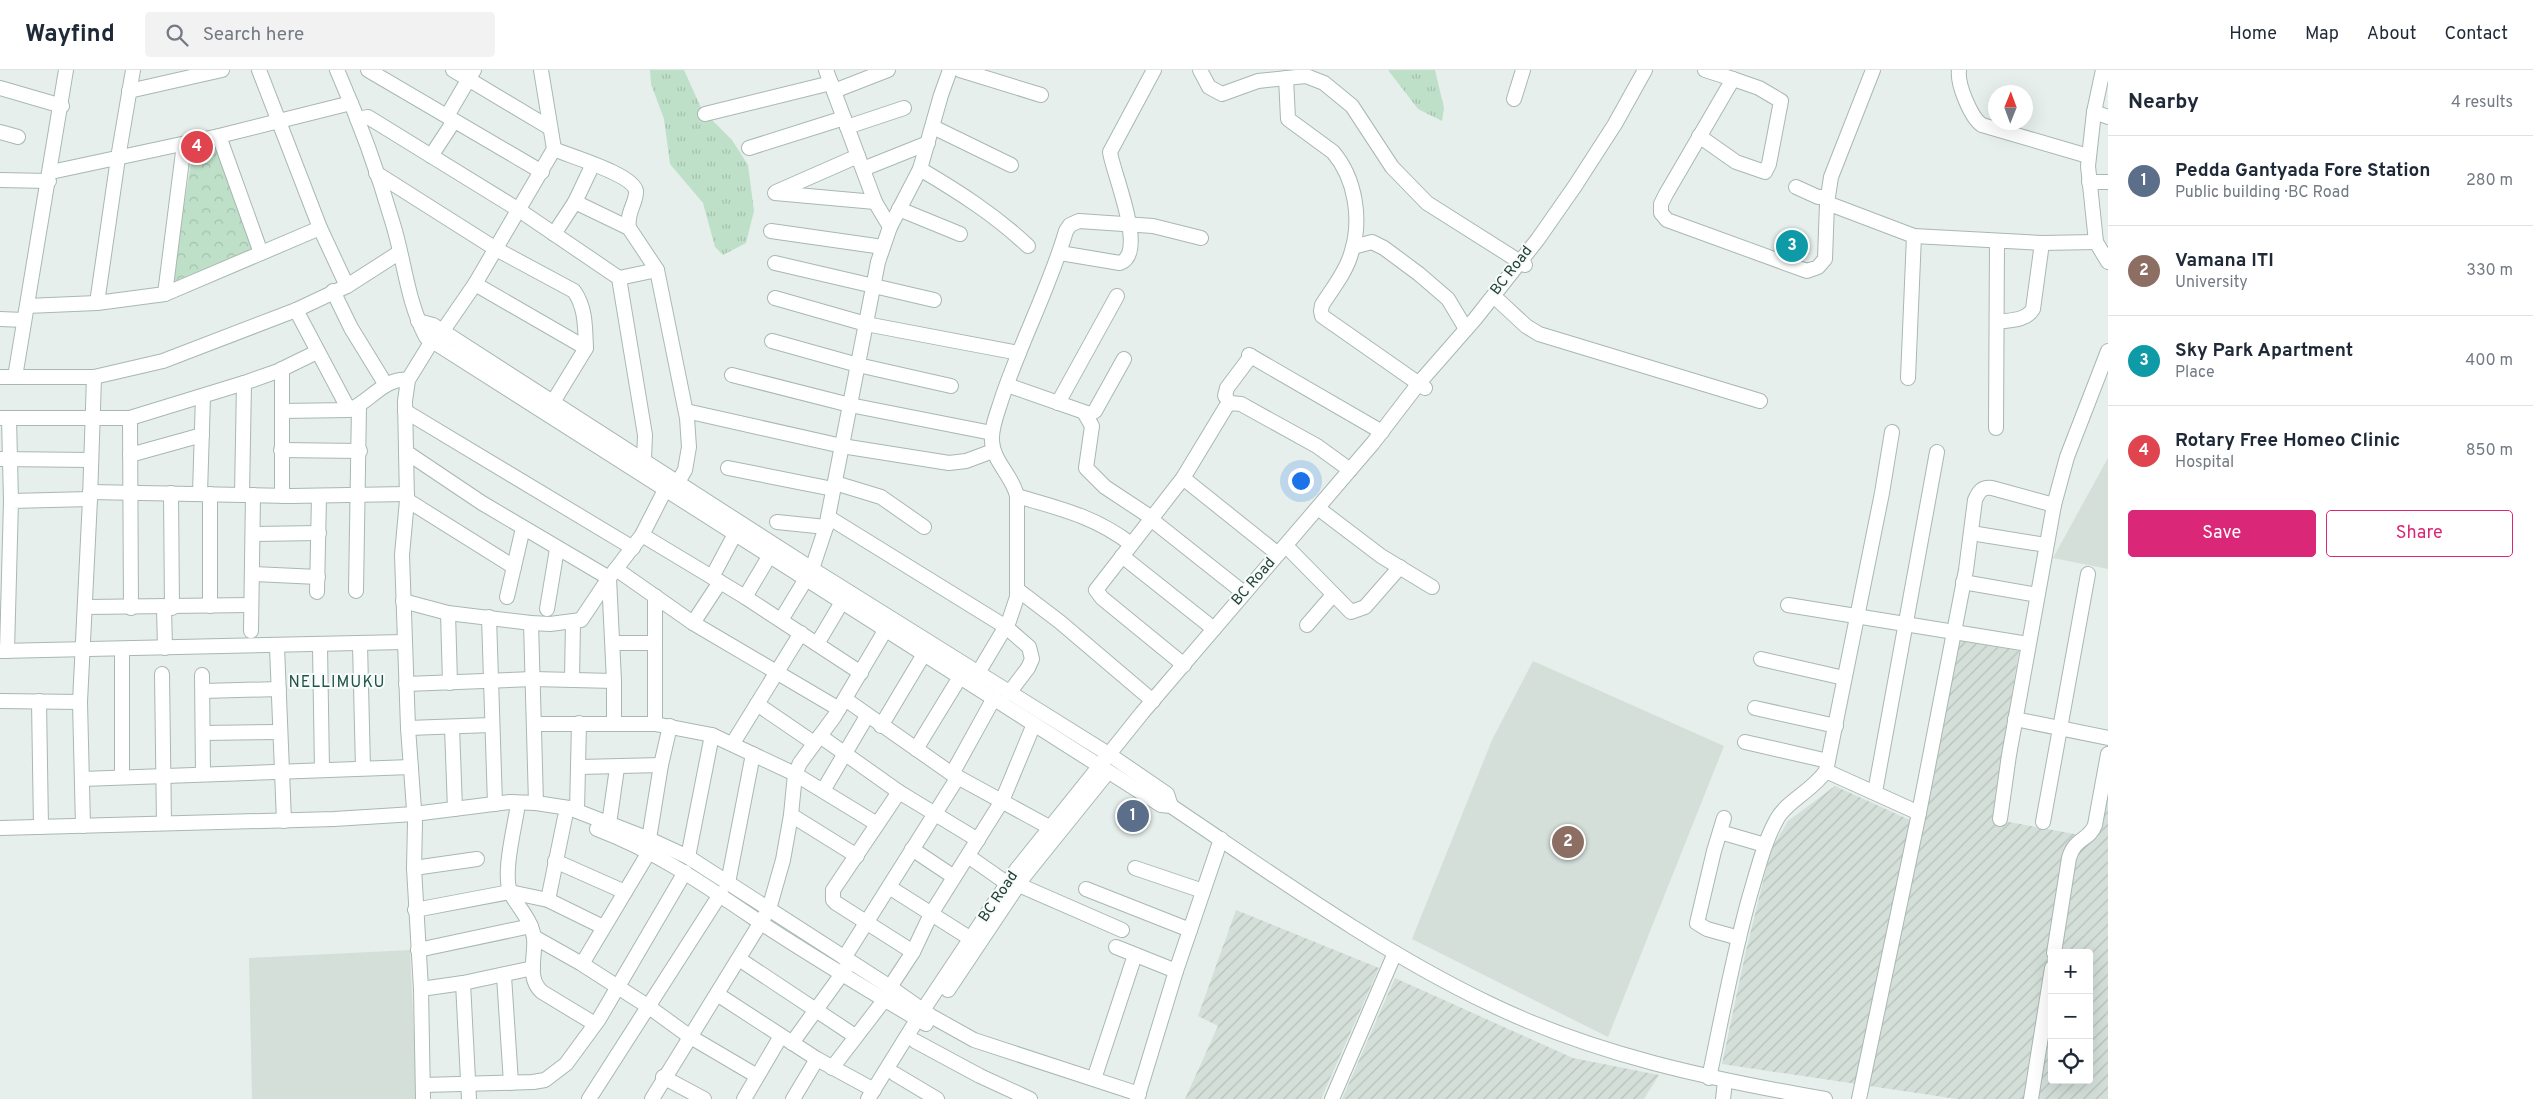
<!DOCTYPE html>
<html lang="en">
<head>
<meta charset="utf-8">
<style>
	:root { --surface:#fff; --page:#f2f2f3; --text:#1f2937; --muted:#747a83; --line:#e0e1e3; --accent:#db2777 }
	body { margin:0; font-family:Overpass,sans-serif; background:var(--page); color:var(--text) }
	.controls { position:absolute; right:15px; bottom:15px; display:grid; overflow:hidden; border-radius:5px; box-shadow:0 5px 20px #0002 }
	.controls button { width:45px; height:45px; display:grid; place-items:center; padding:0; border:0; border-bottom:1px solid var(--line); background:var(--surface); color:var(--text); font:25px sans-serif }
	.compass { position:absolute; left:1988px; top:15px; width:45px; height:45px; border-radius:50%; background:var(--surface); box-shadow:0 5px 20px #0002; rotate:1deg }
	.you { position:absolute; left:1300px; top:410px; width:18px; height:18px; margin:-12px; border:4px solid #fff; border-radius:50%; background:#1a73e8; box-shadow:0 0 0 8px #1a73e833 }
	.badge { display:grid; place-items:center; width:32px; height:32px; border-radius:50%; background:var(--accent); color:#fff; font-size:16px; font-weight:700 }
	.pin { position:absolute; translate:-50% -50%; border:2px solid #fff; box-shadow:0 1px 5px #0006 }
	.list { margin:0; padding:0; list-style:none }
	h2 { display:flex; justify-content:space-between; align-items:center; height:65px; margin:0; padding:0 20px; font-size:21px }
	h2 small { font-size:16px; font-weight:400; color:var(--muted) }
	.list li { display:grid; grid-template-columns:32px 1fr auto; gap:15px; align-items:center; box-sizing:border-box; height:90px; padding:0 20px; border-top:1px solid var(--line) }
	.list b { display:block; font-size:19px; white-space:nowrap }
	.list p { margin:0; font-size:16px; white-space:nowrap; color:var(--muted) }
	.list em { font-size:16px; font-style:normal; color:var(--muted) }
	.actions { display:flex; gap:10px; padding:15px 20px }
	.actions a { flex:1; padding:11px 0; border:1px solid var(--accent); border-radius:5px; text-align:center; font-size:18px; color:var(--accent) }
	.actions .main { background:var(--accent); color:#fff }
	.icon { flex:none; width:28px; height:28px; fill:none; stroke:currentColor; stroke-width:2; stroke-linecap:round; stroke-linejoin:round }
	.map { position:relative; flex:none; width:2108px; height:1029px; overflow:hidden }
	header { display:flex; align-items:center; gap:30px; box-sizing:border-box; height:70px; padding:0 25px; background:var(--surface); border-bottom:1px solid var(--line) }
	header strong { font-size:24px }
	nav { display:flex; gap:28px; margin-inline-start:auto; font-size:18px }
	.search { width:350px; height:45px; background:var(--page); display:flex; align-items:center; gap:12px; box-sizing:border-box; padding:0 18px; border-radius:5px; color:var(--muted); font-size:19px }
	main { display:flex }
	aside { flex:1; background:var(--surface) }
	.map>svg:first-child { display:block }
	.built { fill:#d4dfda }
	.industrial { fill:url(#industrial-furrows); fill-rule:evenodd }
	.grass { fill:url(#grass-tufts) }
	.forest { fill:url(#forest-crowns) }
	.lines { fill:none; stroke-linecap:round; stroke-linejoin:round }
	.minor-casing { stroke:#a8b8b2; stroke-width:16 }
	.minor { stroke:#fff; stroke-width:14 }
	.labels { text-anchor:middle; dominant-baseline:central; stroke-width:4; stroke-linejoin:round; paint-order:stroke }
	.street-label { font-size:15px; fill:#24423a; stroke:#f7fbf9 }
	.neighbourhood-label { font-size:16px; letter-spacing:1px; fill:#1f5548; stroke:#f7fbf9 }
</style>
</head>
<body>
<header>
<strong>Wayfind</strong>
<div class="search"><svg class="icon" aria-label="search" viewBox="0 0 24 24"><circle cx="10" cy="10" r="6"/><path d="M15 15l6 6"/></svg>Search here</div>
<nav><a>Home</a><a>Map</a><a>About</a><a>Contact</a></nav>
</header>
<main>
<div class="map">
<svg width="2108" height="1029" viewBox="0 0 2108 1029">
	<defs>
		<pattern id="industrial-furrows" width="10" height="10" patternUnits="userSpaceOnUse" patternTransform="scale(1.25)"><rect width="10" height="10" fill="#d4dfda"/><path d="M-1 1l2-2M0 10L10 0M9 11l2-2" fill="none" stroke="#b6c1bc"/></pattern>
		<pattern id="grass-tufts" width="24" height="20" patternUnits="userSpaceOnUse" patternTransform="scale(1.25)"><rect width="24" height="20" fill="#bfe0c8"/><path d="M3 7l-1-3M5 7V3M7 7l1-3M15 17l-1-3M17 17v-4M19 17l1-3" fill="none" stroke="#a4c1ad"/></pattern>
		<pattern id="forest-crowns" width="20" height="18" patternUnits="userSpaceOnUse" patternTransform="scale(1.25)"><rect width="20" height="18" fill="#bfe0c8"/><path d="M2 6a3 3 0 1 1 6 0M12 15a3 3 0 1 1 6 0" fill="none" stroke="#a4c1ad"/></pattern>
	</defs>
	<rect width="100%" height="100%" fill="#e6efeb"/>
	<!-- built -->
	<g class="built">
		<path d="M2108,388V499L2053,488Z"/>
		<path d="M1533,591L1724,676L1608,967L1412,869L1492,670Z"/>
		<path d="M410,880L417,1029H252L249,888Z"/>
	</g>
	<!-- industrial -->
	<g class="industrial">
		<path d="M1957,570L2019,581L1992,749L2097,768L2108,727V1029H1957L1722,994L1745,885L1771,779L1788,751L1835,716L1923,756ZM2052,883H2089V1010H2052Z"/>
		<path d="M1236,840L1379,898L1321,1029H1185L1218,956L1198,946Z"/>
		<path d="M1395,908L1573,988L1659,1005L1644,1029H1342Z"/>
	</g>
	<!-- grass -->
	<g class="grass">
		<path d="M650,0H684L702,40L732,70L748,95L754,141L746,173L723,185L715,177L703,133L670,94L664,49L651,14Z"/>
		<path d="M1388,0H1435L1444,38L1442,51L1418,39Z"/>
	</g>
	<!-- forest -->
	<path class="forest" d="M216,76L257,182L170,218L193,81Z"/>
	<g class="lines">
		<!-- minor casing -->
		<g class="minor-casing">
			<g id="minor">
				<path d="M259,0L320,158L347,216"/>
				<path d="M337,0C359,50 378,102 393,154C405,193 407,231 426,267L1161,735L1171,736C1274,805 1376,879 1488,933C1595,985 1710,1009 1825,1029"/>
				<path d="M368,0L542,102"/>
				<path d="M453,0L550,58"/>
				<path d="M826,0L875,132L890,157"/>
				<path d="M960,0L1041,25"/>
				<path d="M1200,0L1209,17L1222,24L1258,11L1306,6L1324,13L1352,36L1392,97L1427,133L1525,195"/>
				<path d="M1705,0L1733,9L1666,124L1661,134V143L1667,150L1807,201L1818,197L1825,189L1827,133L1914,166L2042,173L2096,172"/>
				<path d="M1959,0C1957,14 1971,48 1982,55L2088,86"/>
				<path d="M2103,0L2094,42L2088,96L2096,172L2108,192"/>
				<path d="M1286,8L1288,49L1333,82C1356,109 1362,151 1351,184C1346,202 1332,219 1322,235L1321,241L1322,246L1425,318"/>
				<path d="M0,18L62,36"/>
				<path d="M129,21L222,0"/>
				<path d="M834,21L888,0"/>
				<path d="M1514,29L1523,0"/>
				<path d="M2094,42L2108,47"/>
				<path d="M705,44L831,13"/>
				<path d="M447,46L474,0"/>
				<path d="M357,49L368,47L519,140L619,208L645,365L644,389"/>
				<path d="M847,57L904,38"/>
				<path d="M933,57L1011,95"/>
				<path d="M0,62L18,67"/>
				<path d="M219,66L261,183"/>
				<path d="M1699,66L1736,92L1765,102L1769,94L1781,31L1759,18L1733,9"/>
				<path d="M749,78L844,48"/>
				<path d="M554,79C569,86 633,104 636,121C637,132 626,143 629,158L657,200L687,348L689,377L685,400L678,412"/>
				<path d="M431,86L454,51"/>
				<path d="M863,99L928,73"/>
				<path d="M920,99C959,122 995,145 1028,176"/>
				<path d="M51,102L219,66L351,33"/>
				<path d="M376,103L496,179L574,221C586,238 585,258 586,278"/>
				<path d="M0,110L49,111"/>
				<path d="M2089,112H2108"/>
				<path d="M1796,117L1818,127H1825L1827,133"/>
				<path d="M776,122L858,86"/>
				<path d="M775,123L875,132"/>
				<path d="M575,132L593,94"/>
				<path d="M1827,133L1831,107L1873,0"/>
				<path d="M899,139L960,164"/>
				<path d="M771,161L883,177"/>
				<path d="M554,164L575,132L629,158"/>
				<path d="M1353,177L1372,172L1384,178L1419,204L1448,229L1466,259"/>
				<path d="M1060,183L1120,193C1148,183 1113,104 1110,82L1154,0"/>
				<path d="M775,193L934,230"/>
				<path d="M619,208L657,200"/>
				<path d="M475,214L586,278L553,332"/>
				<path d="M333,221L351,258L386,315"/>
				<path d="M165,224L184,74"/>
				<path d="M775,228L866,254L1019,283"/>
				<path d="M1499,231L1526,256L1539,264L1760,331"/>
				<path d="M97,233L118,88L133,0"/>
				<path d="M27,236L97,233L165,224L320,158"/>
				<path d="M296,240L349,340"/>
				<path d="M0,249L24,250"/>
				<path d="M418,251L433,255L812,499L1110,685L1167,724L1171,736"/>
				<path d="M1997,252C2010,250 2026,251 2033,239L2042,173"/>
				<path d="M442,262L475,214L554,79L541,0"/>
				<path d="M772,271L858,295L951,316"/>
				<path d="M1249,285L1382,362"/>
				<path d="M732,305L850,335L992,363"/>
				<path d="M0,307H94L163,291L296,240L347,216L400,182"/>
				<path d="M15,307L66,0"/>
				<path d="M1908,308L1914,166"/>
				<path d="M1007,315L1090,344L1095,341L1124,289"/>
				<path d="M1058,333L1117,226"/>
				<path d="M1230,333L1225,326L1227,318L1251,286"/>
				<path d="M282,341V299"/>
				<path d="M405,341L633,478"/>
				<path d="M686,341L842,376L949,393L966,391L993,381"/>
				<path d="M1085,344L1092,356L1086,398L1105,417L1152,448V450L1244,523"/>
				<path d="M0,348H130L244,313L278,301L317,282"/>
				<path d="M9,348L11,431"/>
				<path d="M130,348L131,538"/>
				<path d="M1996,358L1997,171"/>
				<path d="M281,380L360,381"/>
				<path d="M406,382L482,433L609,508L614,611V653"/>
				<path d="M130,385L202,365"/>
				<path d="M0,389L91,390"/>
				<path d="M728,398L833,419"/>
				<path d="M1183,408L1278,484"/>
				<path d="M835,413L881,427L924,457"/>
				<path d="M90,422L291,426L407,424"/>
				<path d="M171,423L172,538"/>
				<path d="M200,423L203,326"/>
				<path d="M210,424V536"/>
				<path d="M242,425L244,313"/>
				<path d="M282,426V341L349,340C370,332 384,307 408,310"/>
				<path d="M1017,426C1061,439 1094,446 1131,474"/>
				<path d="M407,430L514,497"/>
				<path d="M1323,442L1381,486L1432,517"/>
				<path d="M828,447L1006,557L1029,577L1032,589L1028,598L1009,623"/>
				<path d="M777,452L826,457"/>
				<path d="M1971,463L2046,475"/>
				<path d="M254,464L319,463"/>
				<path d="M642,465L745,527L861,603"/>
				<path d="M1290,480L1351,542L1365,537L1400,497"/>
				<path d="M1122,486L1214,559"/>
				<path d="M616,499L693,553L839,639"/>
				<path d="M252,504L318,507"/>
				<path d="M712,507L735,464"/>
				<path d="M1963,512L2037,525"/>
				<path d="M1018,520L1060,552L1153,631"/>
				<path d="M356,521L359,336"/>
				<path d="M317,522L319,426"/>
				<path d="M655,526V654"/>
				<path d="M507,527L523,458"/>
				<path d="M745,527L770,485"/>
				<path d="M403,531L448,543L531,553L550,554L581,550L609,508L642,465L665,420"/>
				<path d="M1788,535L2028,574"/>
				<path d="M86,537L251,535"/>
				<path d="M164,538L165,578"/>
				<path d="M547,539L557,479"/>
				<path d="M448,543L450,613"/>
				<path d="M489,547L495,734"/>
				<path d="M781,550L812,499L826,457L878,192L890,157L920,99L941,25L950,0"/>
				<path d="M531,553L536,733"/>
				<path d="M693,553L720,512"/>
				<path d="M1307,555L1333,525"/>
				<path d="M251,561L253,425"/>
				<path d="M613,573H655"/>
				<path d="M360,574L363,698"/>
				<path d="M817,574L842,532"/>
				<path d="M320,576L322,700"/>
				<path d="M277,577L284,751"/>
				<path d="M0,581L404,572"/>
				<path d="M7,581L11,431L90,429L94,307"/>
				<path d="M1761,589L1844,608"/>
				<path d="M1184,595L1102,528L1096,520L1183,408L1226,337L1230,333L1241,334L1317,376L1350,400"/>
				<path d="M978,603L1009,551L1017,527V426C1013,406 993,392 992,371C991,358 997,344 1001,331C1020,273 1049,219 1066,161L1070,155L1079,151L1153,156L1201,168"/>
				<path d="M162,604L164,753"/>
				<path d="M202,605L203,704"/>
				<path d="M572,609L573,553"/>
				<path d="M406,614L533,609L614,611"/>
				<path d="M203,621L279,619"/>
				<path d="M845,629L952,704L1049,757"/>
				<path d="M0,631L80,632"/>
				<path d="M39,631L41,757"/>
				<path d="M757,634L814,673"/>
				<path d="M1755,638L1836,656"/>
				<path d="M2015,649L2108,668"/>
				<path d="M534,654H655L712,665L795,704L877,754"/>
				<path d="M881,656L924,584"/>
				<path d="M452,657L455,739"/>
				<path d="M408,658L491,655"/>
				<path d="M203,663L279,662"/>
				<path d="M820,666L899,722L978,770"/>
				<path d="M1745,672L1828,691"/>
				<path d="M733,673L801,563"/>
				<path d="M916,679L960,607"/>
				<path d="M580,697L661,695"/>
				<path d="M1826,701L1919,743"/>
				<path d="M952,704L994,628"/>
				<path d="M122,707V579"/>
				<path d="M82,709L411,697"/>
				<path d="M824,719L867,646"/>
				<path d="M899,722L833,820V830L836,833L913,882"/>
				<path d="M1875,722L1937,382"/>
				<path d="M517,740C514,760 502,806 511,824C519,838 532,851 534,868C536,886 526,908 542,922L595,954"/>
				<path d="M577,741L579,653"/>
				<path d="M791,745L857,786"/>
				<path d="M1724,748L1714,781L1697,853L1707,859L1739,868"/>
				<path d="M2000,749L2009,685L2054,435L2067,387L2108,281"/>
				<path d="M2043,752L2088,504"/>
				<path d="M609,754L617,698"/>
				<path d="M83,756L80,632L90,429"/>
				<path d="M0,758L334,749L414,744L510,732L536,733L569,738L649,769L688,787L890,917L931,946L974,970L1139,1024"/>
				<path d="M597,759C658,782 708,817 761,853C815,888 871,922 926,954"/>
				<path d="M1720,762L1765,775"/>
				<path d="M649,769L661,695L670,656"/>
				<path d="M912,779L954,807"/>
				<path d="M968,786L1008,814"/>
				<path d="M688,787L712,665"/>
				<path d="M555,791L625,822"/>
				<path d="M414,798L477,789"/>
				<path d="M1135,798L1203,821"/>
				<path d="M728,813L753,684"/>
				<path d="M1019,815L1122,860"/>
				<path d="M889,817L971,869"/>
				<path d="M1086,819L1190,860"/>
				<path d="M548,830L565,747"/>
				<path d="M415,840L510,822L548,830L603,857"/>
				<path d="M534,867L582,894L649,937L689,966L757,1006"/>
				<path d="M1116,877L1176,901"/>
				<path d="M418,880L531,856"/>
				<path d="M2054,883L2069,788C2075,767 2089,771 2095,755L2108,684"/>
				<path d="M844,888L958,707"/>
				<path d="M739,889L855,966"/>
				<path d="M582,894L649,782"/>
				<path d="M504,906L511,1013"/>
				<path d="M463,913L469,1029"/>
				<path d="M890,917L913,882L931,844L1002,731L1034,654"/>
				<path d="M421,919L463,913L533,898"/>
				<path d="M948,920L1025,805L1108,702"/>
				<path d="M717,924L817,989L874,1020"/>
				<path d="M915,971L980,1006L1030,1029"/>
				<path d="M792,973L847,897"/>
				<path d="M832,998L885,929"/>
				<path d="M895,1004L937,1029"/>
				<path d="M663,1007L704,1029"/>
				<path d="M1709,1008C1722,947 1733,885 1750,825C1758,799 1764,772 1777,749C1786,732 1812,721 1826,701L1882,423L1892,362"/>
				<path d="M1094,1009L1135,885"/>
				<path d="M423,1015L533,1012L545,1010L566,994L599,949L685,802"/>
				<path d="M423,1029L421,919L414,798L415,753L408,658L402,485L407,430L405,331L408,310L432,271"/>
				<path d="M589,1029L721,823"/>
				<path d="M652,1029L769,839L783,790L791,745L795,704L800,693L834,647L886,559L893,553"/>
				<path d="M744,1029L781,966"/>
				<path d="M793,1029L817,989"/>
				<path d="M868,1029L923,940L1017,799L1142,643L1373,373L1419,313L1475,249L1538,169L1575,116L1615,54L1645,0"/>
				<path d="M1137,1029L1176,901L1221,769"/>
				<path d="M1332,1029L1395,883"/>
				<path d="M1723,1029L1725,1012"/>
				<path d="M1859,1029L1919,743L1966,500L1975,430C1979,421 1982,417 1992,418L2054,435"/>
				<path d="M2031,1029L2052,898"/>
			</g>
		</g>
		<!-- minor -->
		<use href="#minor" class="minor"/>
	</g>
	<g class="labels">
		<!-- street labels -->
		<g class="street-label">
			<text transform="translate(1512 201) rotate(-52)">BC Road</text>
			<text transform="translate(1254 512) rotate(-49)">BC Road</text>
			<text transform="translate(999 827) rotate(-56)">BC Road</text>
		</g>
		<!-- neighbourhood labels -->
		<g class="neighbourhood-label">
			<text x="337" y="613">NELLIMUKU</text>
		</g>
	</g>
</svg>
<div class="controls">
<button>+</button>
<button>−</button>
<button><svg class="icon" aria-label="locate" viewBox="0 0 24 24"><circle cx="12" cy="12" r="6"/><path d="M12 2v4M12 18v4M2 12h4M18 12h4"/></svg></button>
</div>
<svg class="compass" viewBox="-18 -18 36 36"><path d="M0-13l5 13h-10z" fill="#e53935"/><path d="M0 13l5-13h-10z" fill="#747a83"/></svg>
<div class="you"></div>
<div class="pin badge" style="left:1133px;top:746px;background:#5c6f8a">1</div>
<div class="pin badge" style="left:1568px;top:772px;background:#8d6e63">2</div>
<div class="pin badge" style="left:1792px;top:176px;background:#0f9aa8">3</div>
<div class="pin badge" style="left:197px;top:77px;background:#e0444e">4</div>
</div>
<aside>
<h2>Nearby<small>4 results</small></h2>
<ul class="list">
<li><span class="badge" style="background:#5c6f8a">1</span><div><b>Pedda Gantyada Fore Station</b><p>Public building · BC Road</p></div><em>280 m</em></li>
<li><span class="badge" style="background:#8d6e63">2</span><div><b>Vamana ITI</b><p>University</p></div><em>330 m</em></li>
<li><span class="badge" style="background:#0f9aa8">3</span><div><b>Sky Park Apartment</b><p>Place</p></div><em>400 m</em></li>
<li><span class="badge" style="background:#e0444e">4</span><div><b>Rotary Free Homeo Clinic</b><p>Hospital</p></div><em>850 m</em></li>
</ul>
<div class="actions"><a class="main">Save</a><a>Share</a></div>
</aside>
</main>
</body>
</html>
